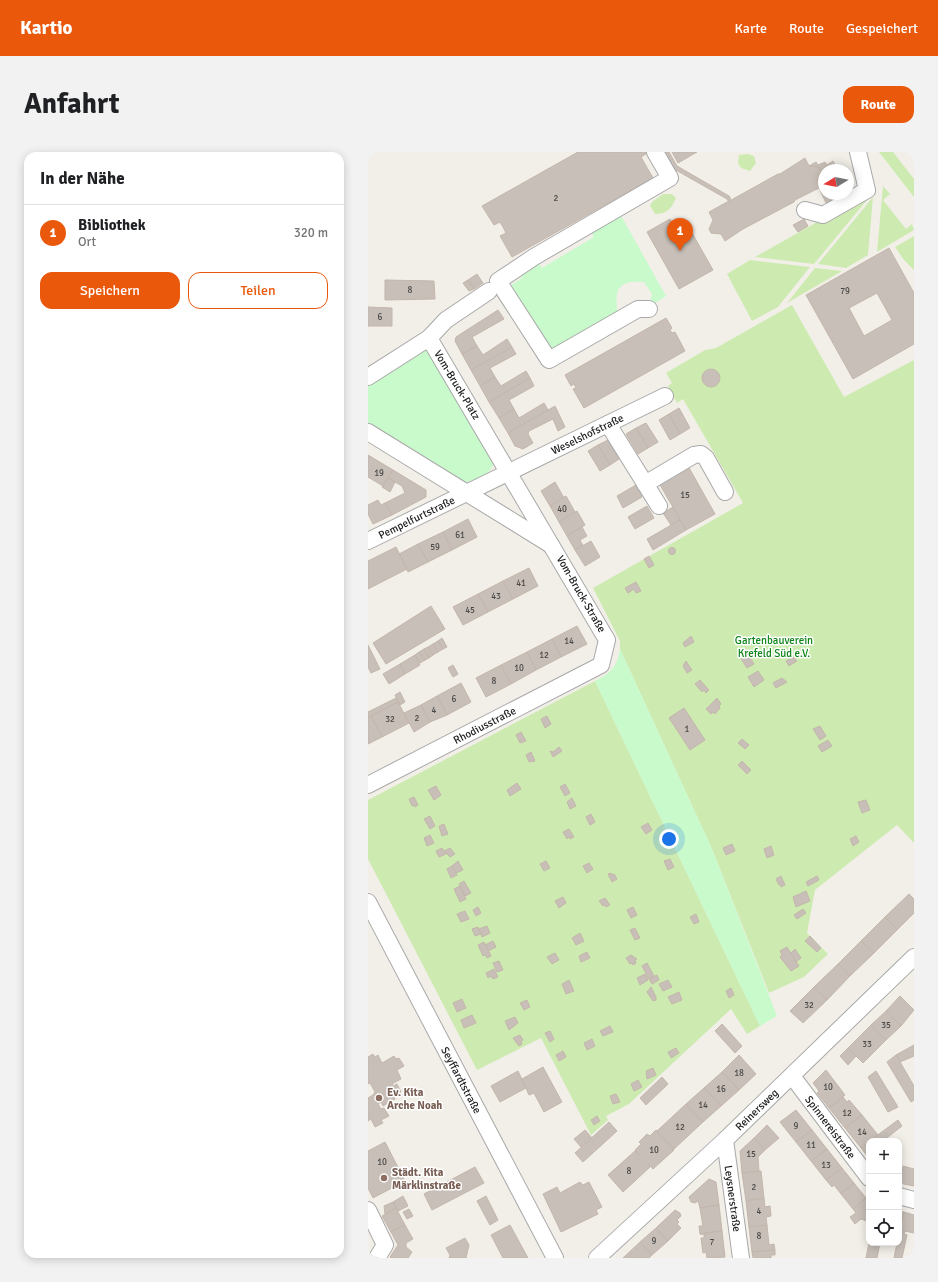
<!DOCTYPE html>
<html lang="de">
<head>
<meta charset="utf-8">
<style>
	:root { --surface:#fff; --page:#f2f2f2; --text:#202124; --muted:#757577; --line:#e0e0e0; --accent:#ea580c }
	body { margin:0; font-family:Signika,sans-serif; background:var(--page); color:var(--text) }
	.controls { position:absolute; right:12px; bottom:12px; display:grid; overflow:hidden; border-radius:8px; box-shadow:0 2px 10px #0003 }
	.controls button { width:36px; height:36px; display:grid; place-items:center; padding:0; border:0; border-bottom:1px solid var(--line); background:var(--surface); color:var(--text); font:20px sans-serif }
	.compass { position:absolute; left:450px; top:12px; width:36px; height:36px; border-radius:50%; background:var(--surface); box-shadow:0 2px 10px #0003; rotate:260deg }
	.you { position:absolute; left:301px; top:687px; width:14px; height:14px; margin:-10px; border:3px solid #fff; border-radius:50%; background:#1a73e8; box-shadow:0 0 0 6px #1a73e833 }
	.badge { display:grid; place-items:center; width:26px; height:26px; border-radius:50%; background:var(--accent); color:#fff; font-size:13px; font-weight:700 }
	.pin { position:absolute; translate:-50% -33px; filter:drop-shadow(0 1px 2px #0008) }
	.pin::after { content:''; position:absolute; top:21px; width:14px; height:12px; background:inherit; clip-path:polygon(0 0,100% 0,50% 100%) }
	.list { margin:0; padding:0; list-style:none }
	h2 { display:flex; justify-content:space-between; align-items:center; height:52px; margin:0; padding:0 16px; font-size:17px }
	h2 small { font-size:13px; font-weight:400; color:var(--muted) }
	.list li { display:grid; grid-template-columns:26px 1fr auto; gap:12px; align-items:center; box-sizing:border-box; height:56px; padding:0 16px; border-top:1px solid var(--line) }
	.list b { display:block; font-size:15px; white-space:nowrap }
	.list p { margin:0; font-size:13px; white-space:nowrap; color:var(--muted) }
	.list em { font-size:13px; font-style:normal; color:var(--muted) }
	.actions { display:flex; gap:8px; padding:12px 16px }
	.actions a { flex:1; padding:9px 0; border:1px solid var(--accent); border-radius:12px; text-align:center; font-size:14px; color:var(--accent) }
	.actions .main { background:var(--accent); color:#fff }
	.icon { flex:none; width:22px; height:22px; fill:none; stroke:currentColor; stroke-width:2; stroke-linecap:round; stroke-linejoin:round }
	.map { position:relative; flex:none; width:546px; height:1106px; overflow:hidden; border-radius:12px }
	header { display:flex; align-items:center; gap:24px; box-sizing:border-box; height:56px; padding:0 20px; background:var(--accent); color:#fff }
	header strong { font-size:19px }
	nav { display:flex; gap:22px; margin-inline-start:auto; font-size:14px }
	.intro { display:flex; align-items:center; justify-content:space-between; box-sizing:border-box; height:96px; padding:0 24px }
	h1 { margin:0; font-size:28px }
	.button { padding:10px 18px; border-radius:12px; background:var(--accent); color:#fff; font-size:14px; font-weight:700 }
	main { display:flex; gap:24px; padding:0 24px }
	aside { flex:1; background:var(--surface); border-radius:12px; box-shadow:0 2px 10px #0003 }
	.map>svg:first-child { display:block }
	.grass { fill:#cdebb0 }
	.park { fill:#c8facc }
	.building { fill:#c7bfb8; stroke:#c4b6ab; fill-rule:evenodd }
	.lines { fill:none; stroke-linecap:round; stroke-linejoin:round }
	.minor-casing { stroke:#a9a9a9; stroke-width:18 }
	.minor { stroke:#fff; stroke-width:16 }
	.education-dot { fill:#8d6e63; stroke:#fff; stroke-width:1.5 }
	.labels { text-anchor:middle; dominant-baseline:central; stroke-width:3; stroke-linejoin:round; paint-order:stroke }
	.number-label { font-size:9px; fill:#4b4948 }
	.street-label { font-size:11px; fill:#222; stroke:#fff }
	.park-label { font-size:11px; fill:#0c8416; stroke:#fff }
	.education-label { font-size:11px; font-weight:bold; fill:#785e54; stroke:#fff; text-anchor:start }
</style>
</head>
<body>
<header>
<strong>Kartio</strong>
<nav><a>Karte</a><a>Route</a><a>Gespeichert</a></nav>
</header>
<div class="intro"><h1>Anfahrt</h1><a class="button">Route</a></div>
<main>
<aside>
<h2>In der Nähe<small></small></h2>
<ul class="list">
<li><span class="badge">1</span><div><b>Bibliothek</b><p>Ort</p></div><em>320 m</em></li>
</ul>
<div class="actions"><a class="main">Speichern</a><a>Teilen</a></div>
</aside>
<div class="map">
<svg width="546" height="1106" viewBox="0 0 546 1106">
	<rect width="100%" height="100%" fill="#f2efe9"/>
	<!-- grass -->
	<g class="grass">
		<path d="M511,0H525L546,27V45Z"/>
		<path d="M380,2L386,4L388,11L382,19L373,16L370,11L371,3Z"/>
		<path d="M515,34L522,42L515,48L538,77L544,72L546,78L509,100Z"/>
		<path d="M295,42H304L308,46C303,57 299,62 287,62L282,54L284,50Z"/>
		<path d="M499,42H504L446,112L387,105Z"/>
		<path d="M505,45L500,103L478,116L450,112Z"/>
		<path d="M546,84V118L536,108L527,95Z"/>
		<path d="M382,108L442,115L410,155L384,169L359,122Z"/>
		<path d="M447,116L474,119L419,151Z"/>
		<path d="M424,153L476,245L546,208V691L529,673L447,738L439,781L460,802L436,825L401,841L344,697L252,497V489L225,436L375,351L315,247L309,251L300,234L304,231L298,221L337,198L348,196Z"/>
		<path d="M227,529L392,874L379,882L363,857L261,952L238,964L240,968L223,983L173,886L109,918L0,707V648Z"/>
	</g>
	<!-- park -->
	<g class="park">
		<path d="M251,60L298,144L281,155L284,142L276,130C249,128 246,138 250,162L185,197L179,194L140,135L154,126L151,121L169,109L174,116L226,85L221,77Z"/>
		<path d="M50,198H58L62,200L126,308C126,321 107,329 96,330L0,271V230Z"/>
		<path d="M252,497L344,697L409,864L392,874L227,529C243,521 249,515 252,497Z"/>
	</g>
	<!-- building -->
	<g class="building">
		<path d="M210,0H281L273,5L285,26L144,105L132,84L138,81L135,75L132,70L126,73L114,54Z"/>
		<path d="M296,0H301L309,14L361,44L364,49L361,51L359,47L306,17Z"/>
		<path d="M304,0H329L310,11Z"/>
		<path d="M437,6L441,14L451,15L453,19L449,28L453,35L427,48L426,50L375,77L357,89L353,82L343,81L341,77L345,68L341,60L359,50L361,51L365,47L410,22H412Z"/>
		<path d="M465,9L470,18H456V42H474L458,51L451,36L453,35L449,28L453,19L451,15L441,14L448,10L450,13L457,10L459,13Z"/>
		<path d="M302,67L304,71L310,72L316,74L319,72L345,118L311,137L279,80Z"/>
		<path d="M436,67L440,74L430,80L425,73Z"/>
		<path d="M521,96L546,141V192L485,227L438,143ZM509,141L524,168L496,184L481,156Z"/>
		<path d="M109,122L115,131L106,137L100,128Z"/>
		<path d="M17,128L66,129L67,147L17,148Z"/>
		<path d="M100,128L106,137L101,139L95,131Z"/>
		<path d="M0,155L24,156V174H0Z"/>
		<path d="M130,158L136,167L104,185L109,194L94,202L87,189L88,185Z"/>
		<path d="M298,166L304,176L302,178L304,181L307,180L317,199L216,256L205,237L208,236L206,232L203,234L197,223Z"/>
		<path d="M139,187L144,195L103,218L94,202L109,194L115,203Z"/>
		<path d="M144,195L148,202L122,216L127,225L112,234L103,218Z"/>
		<circle cx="343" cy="226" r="9"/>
		<path d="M158,219L162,226L121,250L112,234L127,225L133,234Z"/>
		<path d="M162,226L166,234L141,248L146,257L131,266L121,250Z"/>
		<path d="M176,251L180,258L140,281L131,266L146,257L151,266Z"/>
		<path d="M187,254L197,275L190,279L185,267L161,279L160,282L165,291L155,297L147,294L140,281Z"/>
		<path d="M311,256L322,276L312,282L301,262Z"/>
		<path d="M301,262L312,282L302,288L291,268Z"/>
		<path d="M278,271L290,290L280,296L268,276Z"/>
		<path d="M268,276L280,296L270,302L258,282Z"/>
		<path d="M240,288L251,307L242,313L230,293Z"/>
		<path d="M230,293L242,313L232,319L220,299Z"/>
		<path d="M0,303L25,318L15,334L0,325Z"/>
		<path d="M320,314L347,362L318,378L291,331Z"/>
		<path d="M25,318L58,338V345L24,363L17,351L37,341L34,334L20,326Z"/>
		<path d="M20,326L27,330L22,340L14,335Z"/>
		<path d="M187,330L196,346L182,354L173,339Z"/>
		<path d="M268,333L274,345L255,356L249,344Z"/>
		<path d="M198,344L207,360L191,370L182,354Z"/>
		<path d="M10,348L13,353L17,351L24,363L5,372L0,362V353Z"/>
		<path d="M279,354L286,366L267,377L260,365Z"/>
		<path d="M305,355L312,368L303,373L295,361Z"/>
		<path d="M209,359L217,373L199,384L191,370Z"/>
		<path d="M100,367L109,385L84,398L75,380Z"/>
		<path d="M312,368L318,378L285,398L279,387Z"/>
		<path d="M214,375L219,384L212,388L215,394L207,398L199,384Z"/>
		<path d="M75,380L84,398L60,410L50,392Z"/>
		<path d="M223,389L232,405L217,414L207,398Z"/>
		<path d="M50,392L60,410L40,420L31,402Z"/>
		<path d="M28,395L39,417L0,437V409Z"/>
		<circle cx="304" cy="399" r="3.5"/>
		<path d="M281,404L286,413L281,416L276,407Z"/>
		<path d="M161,416L170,434L145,447L135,429Z"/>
		<path d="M135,429L145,447L120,460L110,442Z"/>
		<path d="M268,430L273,439L268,441L266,437L260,441L257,436Z"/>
		<path d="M110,442L120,460L95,473L85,455Z"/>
		<path d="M63,454L77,477L18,512L5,491Z"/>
		<path d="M209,474L219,492L193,505L184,487Z"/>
		<path d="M323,484L326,490L317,495L315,491Z"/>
		<path d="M74,486L79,495L75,497L70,489Z"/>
		<path d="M184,487L193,505L168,518L159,500Z"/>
		<path d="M70,489L75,497L70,500L65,492Z"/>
		<path d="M65,492L70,500L65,503L60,495Z"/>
		<path d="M0,493L12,517L3,521L0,515Z"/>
		<path d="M60,495L65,503L61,506L56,497Z"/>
		<path d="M56,497L61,506L57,508L51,500Z"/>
		<path d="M377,497L386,512L379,516L370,502Z"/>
		<path d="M51,500L57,508L52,511L47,503Z"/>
		<path d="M159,500L168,518L143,532L133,513Z"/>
		<path d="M47,503L52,513L37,522L32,512Z"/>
		<path d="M425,505L429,509L421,514L418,509Z"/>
		<path d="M318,509L324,518L319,521L315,514Z"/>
		<path d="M32,512L37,522L21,532L15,522Z"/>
		<path d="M85,513L90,522L85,525L80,516Z"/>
		<path d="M133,513L143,532L118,545L108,526Z"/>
		<path d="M390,519L396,528L386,535L380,525Z"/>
		<path d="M414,526L419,530L408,536L405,531Z"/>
		<path d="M332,528L341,538L338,541L336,538L334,540L327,532Z"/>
		<path d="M93,531L103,550L79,563L69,544Z"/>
		<path d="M32,540L37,550L32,553L27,543Z"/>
		<path d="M69,544L79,563L62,570L53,553Z"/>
		<path d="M28,546L30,550L0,566V560Z"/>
		<path d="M349,546L353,552L351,554L352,556L347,562L345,560L343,562L338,557Z"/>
		<path d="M30,550L41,571L14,585L3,564Z"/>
		<path d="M53,553L62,570L46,580L36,561Z"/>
		<path d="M316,556L337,588L322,598L301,566Z"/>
		<path d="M3,564L14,585L0,592V566Z"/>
		<path d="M179,564L183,572L177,576L173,567Z"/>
		<path d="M452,574L458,584L452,588L445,577Z"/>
		<path d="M153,580L158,589L152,591L148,583Z"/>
		<path d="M374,587L381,593L377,597L370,591Z"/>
		<path d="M460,588L464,594L454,600L450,594Z"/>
		<path d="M191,595L194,599L185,605L182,599L185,600Z"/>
		<path d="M163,600L167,609L164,610L163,609L161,610L158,603Z"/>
		<path d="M374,609L383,618L379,622L370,613Z"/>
		<path d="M149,631L153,637L142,644L139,638Z"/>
		<path d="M197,632L202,641L197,644L192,635Z"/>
		<path d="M68,634L73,643L66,648L60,638Z"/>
		<path d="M46,645L50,653L47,655L46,653L44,654L41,647Z"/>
		<path d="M204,646L208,654L202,657L199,650Z"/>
		<path d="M498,648L502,658L494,661L490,650Z"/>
		<path d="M223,662L227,670L222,673L218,665Z"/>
		<path d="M62,664L67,674L62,677L56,667Z"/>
		<path d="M280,671L284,678L278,682L273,675Z"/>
		<path d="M76,672L80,682L74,684L71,674Z"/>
		<path d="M201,677L206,685L202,687L201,685L199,687L195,680Z"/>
		<path d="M62,683L66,691L59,694L56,686Z"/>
		<path d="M488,684L491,690L485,694L482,687Z"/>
		<path d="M364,692L367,699L358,703L355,696Z"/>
		<path d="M403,694L406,703L399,706L396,697Z"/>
		<path d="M74,696L78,702L71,705L68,699Z"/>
		<path d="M82,696L87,702L82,705L76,699Z"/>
		<path d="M302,707L306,715L300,718L296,709Z"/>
		<path d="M90,709L95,718L88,721L84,714Z"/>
		<path d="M178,709L182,716L176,719L172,712Z"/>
		<path d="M221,711L225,717L219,721L215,714Z"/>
		<path d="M84,714L89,723L83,726L79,717Z"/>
		<path d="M243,721L244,723L246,722L249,727L244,730L240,722Z"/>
		<path d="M413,724L417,733L413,735L412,732L411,733L408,727Z"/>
		<path d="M449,724L451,728L440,734L438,730Z"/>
		<path d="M96,729L103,741L97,744L91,732Z"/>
		<path d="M92,734L98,747L92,750L86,737Z"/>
		<path d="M438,739L442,749L428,755L425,745Z"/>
		<path d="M541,742L546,747V761L529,778L517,765Z"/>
		<path d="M195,745L198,751L191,756L187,749Z"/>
		<path d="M237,746L242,753L238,755L237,753L235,754L231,749Z"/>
		<path d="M110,755L113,761L108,764L105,758Z"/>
		<path d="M265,755L269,763L263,766L259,758Z"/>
		<path d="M435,757L438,761L429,767L426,763Z"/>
		<path d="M97,759L101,767L93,770L89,762Z"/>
		<path d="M328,762L331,770L326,772L322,765Z"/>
		<path d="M517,765L529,778L506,801L493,789Z"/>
		<path d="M119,774L122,781L114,785L111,777Z"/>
		<path d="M110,775L113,782L107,784L104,777Z"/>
		<path d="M267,776L272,786L267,788L262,778Z"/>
		<path d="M212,781L216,789L208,793L204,786Z"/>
		<path d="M442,784L453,796L449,800L437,789Z"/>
		<path d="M125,789L128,795L120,799L117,793Z"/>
		<path d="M493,789L506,801L482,824L470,812Z"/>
		<path d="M116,790L123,804L119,806L118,803L115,804L110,793Z"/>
		<path d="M419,795L431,814L423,819L412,805L414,803L412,799Z"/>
		<path d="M427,797L433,806L428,810L423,801Z"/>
		<path d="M219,800L222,806L213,810L211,804Z"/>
		<path d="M187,801L191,808L184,812L179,805Z"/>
		<path d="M263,803L269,807L267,808L268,811L265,813L264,811L262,812L258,806Z"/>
		<path d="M131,809L135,818L129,820L125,811Z"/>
		<path d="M279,811L286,824L281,827L274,814Z"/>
		<path d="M470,812L482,824L459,848L446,835Z"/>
		<path d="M126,817L130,825L125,827L123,824L120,826L118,821Z"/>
		<path d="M277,822L280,828L272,833L269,826Z"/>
		<path d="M289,823L291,828L284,832L281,827Z"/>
		<path d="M201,828L206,839L198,842L194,832Z"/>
		<path d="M300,828L304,835L295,839L291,832Z"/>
		<path d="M283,835L288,845V848L285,849L279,840Z"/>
		<path d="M446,835L459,848L435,871L422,859Z"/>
		<path d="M363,836L366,843L361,846L358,839Z"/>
		<path d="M311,840L314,848L304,852L300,845Z"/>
		<path d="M532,844L546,858L533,874L518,859Z"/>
		<path d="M94,847L98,856L89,860L85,851Z"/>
		<path d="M159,848L162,855L156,858L152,851Z"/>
		<path d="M518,859L533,874L518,888L503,873Z"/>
		<path d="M104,863L108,871L96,876L93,868Z"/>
		<path d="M147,865L150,871L141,878L137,869Z"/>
		<path d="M354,872L374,894L367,901L347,879Z"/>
		<path d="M503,873L518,888L495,911L480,896Z"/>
		<path d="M242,874L245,880L235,884L232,879Z"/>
		<path d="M182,879L186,887L182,890L177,881Z"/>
		<path d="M152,883L155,888L153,889L154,892L151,894L145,886Z"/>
		<path d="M224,887L227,894L219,898L216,891Z"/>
		<path d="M546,893V904L532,910L528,903Z"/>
		<path d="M308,896L311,901L303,906L300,900Z"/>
		<path d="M480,896L488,904L480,913L472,904Z"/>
		<path d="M195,899L198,905L191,909L188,903Z"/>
		<path d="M5,902L7,905L10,903L14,911L26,904L28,907L31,906L36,914L29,918L33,927L24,932L25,934L29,932L33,940L26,944L27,947L15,954L13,950L10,952L13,957L16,956L21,964L13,968L15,971L7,975L3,967L0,969V946L5,943L7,940L2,931L0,932V905Z"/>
		<path d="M371,903L388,922L371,938L354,920Z"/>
		<path d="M528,903L546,934V948L543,950L519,910Z"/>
		<path d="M175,915L194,950L176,960L166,941L161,943L154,927Z"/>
		<path d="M285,916L288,923L279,927L278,919Z"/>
		<path d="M458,918L477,943L461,956L449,941L451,939L445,931Z"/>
		<path d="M150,919L158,936L132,950L123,934Z"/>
		<path d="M508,919L530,955L520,960L500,925Z"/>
		<path d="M354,920L371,938L353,954L336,936Z"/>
		<path d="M294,925L300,932L278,953L272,946Z"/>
		<path d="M270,928L274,935L266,939L263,932Z"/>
		<path d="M336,936L353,954L335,970L318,952Z"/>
		<path d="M248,942L252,950L245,952L242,944Z"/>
		<path d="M475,945L479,950L481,948L494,963L477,976L461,956Z"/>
		<path d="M318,952L335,970L306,997L289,979Z"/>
		<path d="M428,958L444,978L428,990L412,970Z"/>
		<path d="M494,963L510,983L493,996L477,976Z"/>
		<path d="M229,964L232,969L226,973L223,968Z"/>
		<path d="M530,968L534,974L515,989H510L507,985Z"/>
		<path d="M241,970L249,979L215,1010L207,1001Z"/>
		<path d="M399,973L411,986L397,998L386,986Z"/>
		<path d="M217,978L224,986L213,995L206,987Z"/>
		<path d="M288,978L306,998L285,1017L267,998L273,992L271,990L279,982L282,984Z"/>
		<path d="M444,978L459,997L443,1009L428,990Z"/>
		<path d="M386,986L397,998L390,1005L391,1019L374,1021L372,999Z"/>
		<path d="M17,990L37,1029L5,1046L0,1036V999Z"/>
		<path d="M501,990V1006L493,996Z"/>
		<path d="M459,997L474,1016L458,1028L443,1009Z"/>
		<path d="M267,999L282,1015L255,1040L240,1023Z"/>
		<path d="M535,1014L546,1017V1034L531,1031Z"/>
		<path d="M107,1015L116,1031L64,1058L56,1042Z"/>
		<path d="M474,1016L486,1031L473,1042L466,1033L464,1035L458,1028Z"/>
		<path d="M393,1019L396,1046L378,1049L374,1021Z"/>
		<path d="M341,1027L348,1030L351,1053L332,1056L330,1049L327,1051L323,1050L321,1045Z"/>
		<path d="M212,1030L215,1033L221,1030L234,1055L228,1058L230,1062L193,1080L175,1042L189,1035L192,1041Z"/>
		<path d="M486,1031L498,1046L485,1057L473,1042Z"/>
		<path d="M35,1044L40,1054L30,1059L25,1050Z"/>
		<path d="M118,1044L130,1068L122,1073L109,1049Z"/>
		<path d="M396,1046L397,1055L402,1054L403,1064L398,1065L399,1073L381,1075L378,1049Z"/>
		<path d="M498,1046L501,1050V1070L493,1067L487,1072L482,1065L488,1061L485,1057Z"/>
		<path d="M25,1050L28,1056L17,1062L16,1054Z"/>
		<path d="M351,1053L354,1079L332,1082L331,1074H335L332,1056Z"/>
		<path d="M28,1056L37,1073L23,1080L14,1064Z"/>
		<path d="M41,1057L45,1064L39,1067L35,1060Z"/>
		<path d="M307,1058L312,1061L313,1064L309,1068L311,1070L309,1072L313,1076L300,1089L288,1076Z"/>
		<path d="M531,1059L536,1060L532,1078H531Z"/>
		<path d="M536,1060L546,1063V1081L532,1078Z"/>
		<path d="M37,1073L45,1087L38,1091V1095L44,1100L40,1106H23L22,1105L30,1093L23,1080Z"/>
		<path d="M142,1073L160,1106H135L123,1083Z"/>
		<path d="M399,1073L401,1093L406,1092L407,1098L384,1100L381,1075Z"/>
		<path d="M288,1076L300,1089L284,1103L272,1090Z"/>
		<path d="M532,1078L537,1079L536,1082L539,1083L534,1106H526L529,1091H531Z"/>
		<path d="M354,1079L357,1105L339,1106L338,1100L335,1101L333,1086H336V1082H332Z"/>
		<path d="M97,1086L101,1093L98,1106H81L82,1103L78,1096Z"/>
		<path d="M272,1090L284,1103L281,1106H255Z"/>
		<path d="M501,1091H512L509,1106H498Z"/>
		<path d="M407,1098V1103H403V1106H385L384,1100Z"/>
	</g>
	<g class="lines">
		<!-- minor casing -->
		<g class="minor-casing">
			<g id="minor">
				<path d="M437,58L455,63L499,38L490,0"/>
				<path d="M281,157H270L181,208L130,129L166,105L302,26L287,0"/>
				<path d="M0,225L61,186L78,168L121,139"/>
				<path d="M240,272L291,354"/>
				<path d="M0,280L183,393"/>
				<path d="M277,332L326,303L333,302L338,306L357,340"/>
				<path id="s1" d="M0,389L297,244"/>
				<path id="s2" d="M0,633L233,513L239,488L61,186"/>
				<path id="s3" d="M0,750L187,1106"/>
				<path id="s4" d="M424,924L501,1026"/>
				<path id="s5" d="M357,988L373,1106"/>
				<path d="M531,1044L546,1048"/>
				<path d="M0,1058L17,1093L9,1106"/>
				<path id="s6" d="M229,1106L357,988L546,805"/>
			</g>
		</g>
		<!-- minor -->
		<use href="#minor" class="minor"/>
	</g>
	<!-- markers -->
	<g class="education-dot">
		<circle cx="11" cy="946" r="4"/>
		<circle cx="16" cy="1026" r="4"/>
	</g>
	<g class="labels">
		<!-- number labels -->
		<g class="number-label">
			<text x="188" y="46">2</text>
			<text x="42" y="138">8</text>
			<text x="477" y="139">79</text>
			<text x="12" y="165">6</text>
			<text x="11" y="321">19</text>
			<text x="317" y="343">15</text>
			<text x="194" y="357">40</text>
			<text x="92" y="383">61</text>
			<text x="67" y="395">59</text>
			<text x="153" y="431">41</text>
			<text x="128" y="444">43</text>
			<text x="102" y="458">45</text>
			<text x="201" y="489">14</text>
			<text x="176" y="503">12</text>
			<text x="151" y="516">10</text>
			<text x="126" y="529">8</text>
			<text x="86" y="547">6</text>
			<text x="66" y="558">4</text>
			<text x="49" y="566">2</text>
			<text x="22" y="567">32</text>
			<text x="319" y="577">1</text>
			<text x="441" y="853">32</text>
			<text x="518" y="873">35</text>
			<text x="499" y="892">33</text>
			<text x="371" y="921">18</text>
			<text x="460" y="935">10</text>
			<text x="353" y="937">16</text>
			<text x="335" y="953">14</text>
			<text x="479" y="961">12</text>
			<text x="428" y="974">9</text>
			<text x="312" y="975">12</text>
			<text x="494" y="980">14</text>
			<text x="443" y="993">11</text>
			<text x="286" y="998">10</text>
			<text x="383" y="1002">15</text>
			<text x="14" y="1010">10</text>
			<text x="458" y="1013">13</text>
			<text x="261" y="1019">8</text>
			<text x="386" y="1035">2</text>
			<text x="391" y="1059">4</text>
			<text x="391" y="1084">8</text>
			<text x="286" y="1089">9</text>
			<text x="344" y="1090">7</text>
		</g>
		<!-- street labels -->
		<g class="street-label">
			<text transform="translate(89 233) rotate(59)">Vom-Bruck-Platz</text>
			<text stroke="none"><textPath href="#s1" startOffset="244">Weselshofstraße</textPath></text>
			<text stroke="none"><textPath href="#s1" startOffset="54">Pempelfurtstraße</textPath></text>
			<text transform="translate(213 442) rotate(60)">Vom-Bruck-Straße</text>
			<text stroke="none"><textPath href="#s2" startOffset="131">Rhodiusstraße</textPath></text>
			<text stroke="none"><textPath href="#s3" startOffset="201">Seyffardtstraße</textPath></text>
			<text stroke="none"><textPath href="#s6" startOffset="218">Reinersweg</textPath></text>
			<text stroke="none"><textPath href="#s4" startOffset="64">Spinnereistraße</textPath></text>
			<text stroke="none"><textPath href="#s5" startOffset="59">Leysnerstraße</textPath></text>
		</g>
		<!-- park labels -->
		<g class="park-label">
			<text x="406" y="488">Gartenbauverein<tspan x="406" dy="13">Krefeld Süd e.V.</tspan></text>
		</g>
		<!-- education labels -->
		<g class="education-label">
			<text x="19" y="940">Ev. Kita<tspan x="19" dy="13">Arche Noah</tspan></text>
			<text x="24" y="1020">Städt. Kita<tspan x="24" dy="13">Märklinstraße</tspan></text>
		</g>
	</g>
</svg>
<div class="controls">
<button>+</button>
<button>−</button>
<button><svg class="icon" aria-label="locate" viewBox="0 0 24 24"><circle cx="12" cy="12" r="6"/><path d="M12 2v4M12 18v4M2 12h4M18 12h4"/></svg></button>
</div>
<svg class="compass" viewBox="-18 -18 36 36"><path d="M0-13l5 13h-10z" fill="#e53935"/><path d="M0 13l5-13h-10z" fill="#757577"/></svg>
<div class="you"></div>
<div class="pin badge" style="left:312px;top:99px">1</div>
</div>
</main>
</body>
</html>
